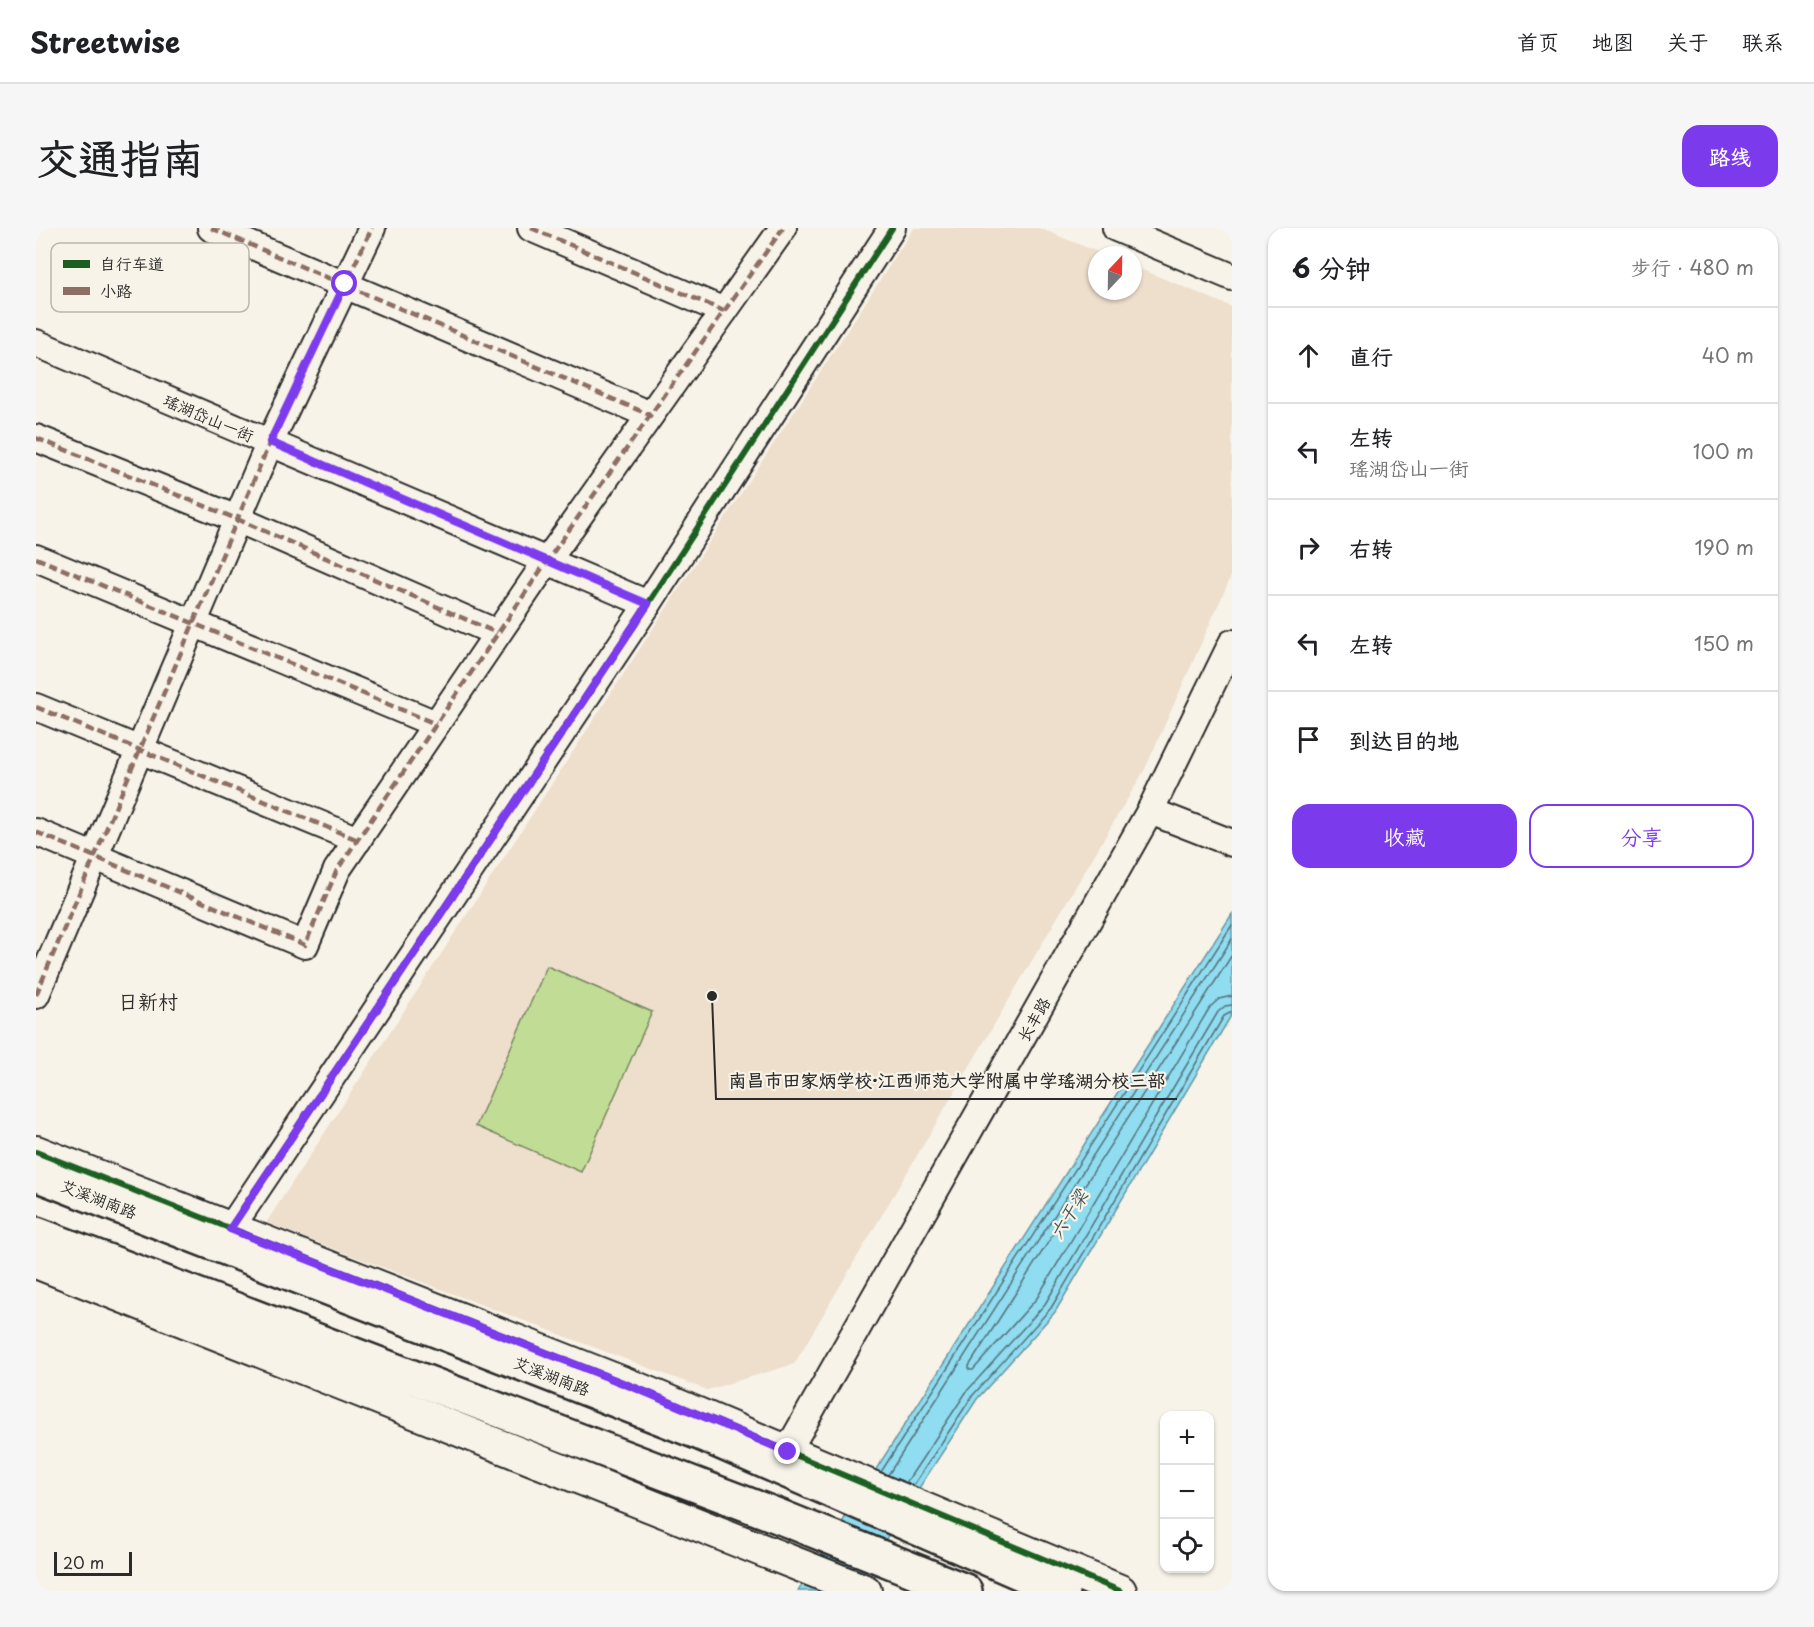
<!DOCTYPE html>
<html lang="zh">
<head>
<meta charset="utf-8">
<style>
	:root { --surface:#fff; --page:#f6f6f6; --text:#202124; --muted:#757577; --line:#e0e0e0; --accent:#7c3aed }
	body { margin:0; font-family:"Playpen Sans","LXGW WenKai TC",sans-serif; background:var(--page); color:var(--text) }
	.controls { position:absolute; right:18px; bottom:18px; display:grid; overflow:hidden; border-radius:12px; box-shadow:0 2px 4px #0004 }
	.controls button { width:54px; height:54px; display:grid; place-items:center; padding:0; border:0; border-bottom:2px solid var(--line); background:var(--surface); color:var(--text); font:30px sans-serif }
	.compass { position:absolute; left:1052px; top:18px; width:54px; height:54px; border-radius:50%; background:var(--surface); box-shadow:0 2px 4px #0004; rotate:22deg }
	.scale { position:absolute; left:18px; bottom:15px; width:78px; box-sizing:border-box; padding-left:6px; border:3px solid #2b2b2b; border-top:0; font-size:16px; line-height:21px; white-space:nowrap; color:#2b2b2b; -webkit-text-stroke:4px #f7f3e8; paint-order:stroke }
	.stop { position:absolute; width:18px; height:18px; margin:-14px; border:4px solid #7c3aed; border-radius:50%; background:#fff }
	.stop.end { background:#7c3aed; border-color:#fff; box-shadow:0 2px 6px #0008 }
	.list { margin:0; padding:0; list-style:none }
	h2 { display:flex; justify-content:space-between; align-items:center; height:78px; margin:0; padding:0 24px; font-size:26px }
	h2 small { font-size:20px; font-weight:400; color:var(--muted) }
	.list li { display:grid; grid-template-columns:39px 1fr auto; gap:18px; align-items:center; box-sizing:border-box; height:96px; padding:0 24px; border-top:2px solid var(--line) }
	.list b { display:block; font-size:22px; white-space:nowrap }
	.list p { margin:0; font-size:20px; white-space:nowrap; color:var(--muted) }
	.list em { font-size:20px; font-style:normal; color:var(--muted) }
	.actions { display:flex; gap:12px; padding:18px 24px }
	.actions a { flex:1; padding:14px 0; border:2px solid var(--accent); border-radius:18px; text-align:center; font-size:21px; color:var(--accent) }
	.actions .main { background:var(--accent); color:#fff }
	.icon { flex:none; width:33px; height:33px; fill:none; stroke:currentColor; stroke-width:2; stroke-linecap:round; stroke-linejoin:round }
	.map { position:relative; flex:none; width:1196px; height:1363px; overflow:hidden; border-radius:18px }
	header { display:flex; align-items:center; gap:36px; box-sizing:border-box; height:84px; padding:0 30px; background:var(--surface); border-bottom:2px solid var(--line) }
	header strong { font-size:28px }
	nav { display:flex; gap:33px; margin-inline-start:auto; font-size:21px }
	.intro { display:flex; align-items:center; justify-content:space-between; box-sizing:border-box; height:144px; padding:0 36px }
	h1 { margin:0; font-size:42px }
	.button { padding:15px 27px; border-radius:18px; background:var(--accent); color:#fff; font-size:21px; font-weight:700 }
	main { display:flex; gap:36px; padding:0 36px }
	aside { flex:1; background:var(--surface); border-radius:18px; box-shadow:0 2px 4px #0004 }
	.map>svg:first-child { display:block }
	.built { fill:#eedecc }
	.green { fill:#c1dd95; stroke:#768460; stroke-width:1.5 }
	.water { fill:#90dcf0; stroke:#6895a1; stroke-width:1.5 }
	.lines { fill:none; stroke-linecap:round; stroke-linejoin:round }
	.shore { stroke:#53727a; stroke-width:1.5 }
	.minor-casing { stroke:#2b2b2b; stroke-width:30 }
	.tertiary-casing { stroke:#2b2b2b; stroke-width:36 }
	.secondary-casing { stroke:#2b2b2b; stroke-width:38 }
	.minor { stroke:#f7f3e8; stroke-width:26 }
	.tertiary { stroke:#f7f3e8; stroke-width:32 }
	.secondary { stroke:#f7f3e8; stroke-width:33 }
	.quiet { stroke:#8d6e63; stroke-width:4.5; stroke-dasharray:9 4.5; stroke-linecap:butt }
	.cycleway-casing { stroke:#f7f3e8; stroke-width:10 }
	.cycleway { stroke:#1b5e20; stroke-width:6 }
	.route { stroke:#7c3aed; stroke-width:8 }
	.labels { text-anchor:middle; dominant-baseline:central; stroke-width:4.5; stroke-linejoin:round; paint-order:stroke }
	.street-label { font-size:16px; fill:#2b2b2b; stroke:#f7f3e8 }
	.water-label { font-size:18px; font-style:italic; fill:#44575c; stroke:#f7f3e8 }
	.quarter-label { font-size:20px; fill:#2b2b2b; stroke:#f7f3e8 }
	.key { fill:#f7f3e8; stroke:#bab7af; stroke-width:1.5 }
	.key-label { font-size:16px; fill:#2b2b2b }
	.leader { fill:none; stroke:#2b2b2b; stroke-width:2 }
	.callout-dot { fill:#2b2b2b; stroke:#f7f3e8; stroke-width:2 }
	.callout-label { font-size:18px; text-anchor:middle; font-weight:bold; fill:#2b2b2b; stroke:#f7f3e8; stroke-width:4.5; stroke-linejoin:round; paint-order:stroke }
</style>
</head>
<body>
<header>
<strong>Streetwise</strong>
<nav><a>首页</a><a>地图</a><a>关于</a><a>联系</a></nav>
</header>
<div class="intro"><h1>交通指南</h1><a class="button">路线</a></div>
<main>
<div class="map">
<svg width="1196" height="1363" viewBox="0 0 1196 1363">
	<rect width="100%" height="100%" fill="#f7f3e8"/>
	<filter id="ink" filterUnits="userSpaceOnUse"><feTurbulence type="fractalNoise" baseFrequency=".0167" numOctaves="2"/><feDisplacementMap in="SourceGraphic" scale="12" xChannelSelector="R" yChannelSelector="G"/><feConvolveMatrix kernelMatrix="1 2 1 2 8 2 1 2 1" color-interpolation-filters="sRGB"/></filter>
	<g filter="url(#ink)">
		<!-- built -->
		<path class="built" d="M878,0H1003L1069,27H1061V63H1097V38L1196,79V346L1109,541L758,1136L671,1162L230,995Z"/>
		<!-- green -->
		<path class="green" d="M511,738L616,784L545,944L440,898Z"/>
		<!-- water -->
		<path class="water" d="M1196,686V786L1019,1084L941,1171L816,1363H762Z"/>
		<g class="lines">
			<!-- shore -->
			<g class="shore">
				<path d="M1196,727L933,1138V1142H937L1001,1070L1174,779L1183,771L1196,768"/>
				<path d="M845,1244L1196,697"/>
				<path d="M852,1247L1196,711"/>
				<path d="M870,1255L931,1163L1009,1076L1182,784L1189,778L1196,777"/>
				<path d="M877,1258L937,1167L1015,1080L1188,788L1196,784"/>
			</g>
			<!-- minor casing -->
			<g class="minor-casing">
				<g id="minor">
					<path d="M175,0L614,187"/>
					<path d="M495,0L688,83"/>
					<path d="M1080,0L1196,49"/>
					<path d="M0,115L612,376"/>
					<path d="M0,210L201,291L461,405"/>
					<path d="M0,330L400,496"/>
					<path d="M0,479L322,612"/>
					<path d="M1114,583L1196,615"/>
					<path d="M0,604L269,717L301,642L511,333L747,0"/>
					<path d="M0,767L234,214L336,0"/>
					<path d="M194,1001L612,376L856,0"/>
					<path d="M751,1224L1114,583L1196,415"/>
				</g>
			</g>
			<!-- tertiary casing -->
			<g class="tertiary-casing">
				<g id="tertiary">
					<path d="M0,924L602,1161L1084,1363"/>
					<path d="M0,1034L829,1363"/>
				</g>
			</g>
			<!-- secondary casing -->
			<g class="secondary-casing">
				<g id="secondary">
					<path d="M0,946L664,1205L1026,1363"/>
					<path d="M0,1006L742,1288L929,1363"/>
				</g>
			</g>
			<!-- minor -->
			<use href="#minor" class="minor"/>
			<!-- tertiary -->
			<use href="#tertiary" class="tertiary"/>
			<!-- secondary -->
			<use href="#secondary" class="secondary"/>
			<!-- quiet -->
			<g class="quiet">
				<path d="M175,0L614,187"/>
				<path d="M495,0L688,83"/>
				<path d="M0,210L201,291L461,405"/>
				<path d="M0,330L400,496"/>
				<path d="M0,479L322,612"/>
				<path d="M0,604L269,717L301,642L511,333L747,0"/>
				<path d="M0,767L234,214L336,0"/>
			</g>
			<!-- cycleway casing -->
			<g class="cycleway-casing">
				<g id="cycleway">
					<path d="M0,924L602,1161L1084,1363"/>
					<path d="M194,1001L612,376L856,0"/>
				</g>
			</g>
			<!-- cycleway -->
			<use href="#cycleway" class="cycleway"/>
		</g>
	</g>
	<g class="lines" filter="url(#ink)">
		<!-- route -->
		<path class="route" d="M309,56L234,214L612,376L194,1001L602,1161L752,1224"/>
	</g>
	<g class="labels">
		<!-- street labels -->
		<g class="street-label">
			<text transform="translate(173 189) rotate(23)">瑶湖岱山一街</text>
			<text transform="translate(997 791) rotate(-60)">长丰路</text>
			<text transform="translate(63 970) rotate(21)">艾溪湖南路</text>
			<text transform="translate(516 1147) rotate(21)">艾溪湖南路</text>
		</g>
		<!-- water labels -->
		<g class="water-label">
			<text transform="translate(1032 986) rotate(-58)">六干梁</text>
		</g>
		<!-- quarter labels -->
		<g class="quarter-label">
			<text x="112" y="773">日新村</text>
		</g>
	</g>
	<!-- legend -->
	<rect x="15" y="15" width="198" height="69" rx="9" class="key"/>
	<rect x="27" y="32" width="27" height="8" fill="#1b5e20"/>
	<rect x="27" y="59" width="27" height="8" fill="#8d6e63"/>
	<g class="key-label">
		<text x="64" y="42">自行车道</text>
		<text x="64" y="69">小路</text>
	</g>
	<!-- callouts -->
	<path class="leader" d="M676 768L680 871H1141"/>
	<circle class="callout-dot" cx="676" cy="768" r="6"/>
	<g class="callout-label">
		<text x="911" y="859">南昌市田家炳学校·江西师范大学附属中学瑶湖分校三部</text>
	</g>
</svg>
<div class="controls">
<button>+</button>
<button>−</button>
<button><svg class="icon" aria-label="locate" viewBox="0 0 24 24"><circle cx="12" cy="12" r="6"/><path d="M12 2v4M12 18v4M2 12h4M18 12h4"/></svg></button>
</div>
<svg class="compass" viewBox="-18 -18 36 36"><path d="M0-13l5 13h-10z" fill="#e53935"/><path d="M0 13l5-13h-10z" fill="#757577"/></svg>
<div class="scale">20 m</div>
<div class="stop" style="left:309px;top:56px"></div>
<div class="stop end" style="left:752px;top:1224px"></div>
</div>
<aside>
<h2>6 分钟<small>步行 · 480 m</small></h2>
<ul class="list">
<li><svg class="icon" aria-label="ahead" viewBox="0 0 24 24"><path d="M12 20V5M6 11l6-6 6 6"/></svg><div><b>直行</b></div><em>40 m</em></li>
<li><svg class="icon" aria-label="left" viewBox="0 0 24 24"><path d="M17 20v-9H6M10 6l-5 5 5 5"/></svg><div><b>左转</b><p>瑶湖岱山一街</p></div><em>100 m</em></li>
<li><svg class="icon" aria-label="right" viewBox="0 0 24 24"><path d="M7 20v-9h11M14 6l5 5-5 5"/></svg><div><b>右转</b></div><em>190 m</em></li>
<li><svg class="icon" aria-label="left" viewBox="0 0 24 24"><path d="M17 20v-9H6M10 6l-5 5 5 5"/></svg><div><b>左转</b></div><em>150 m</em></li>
<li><svg class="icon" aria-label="arrive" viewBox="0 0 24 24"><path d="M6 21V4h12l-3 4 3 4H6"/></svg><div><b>到达目的地</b></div></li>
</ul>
<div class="actions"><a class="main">收藏</a><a>分享</a></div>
</aside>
</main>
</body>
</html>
